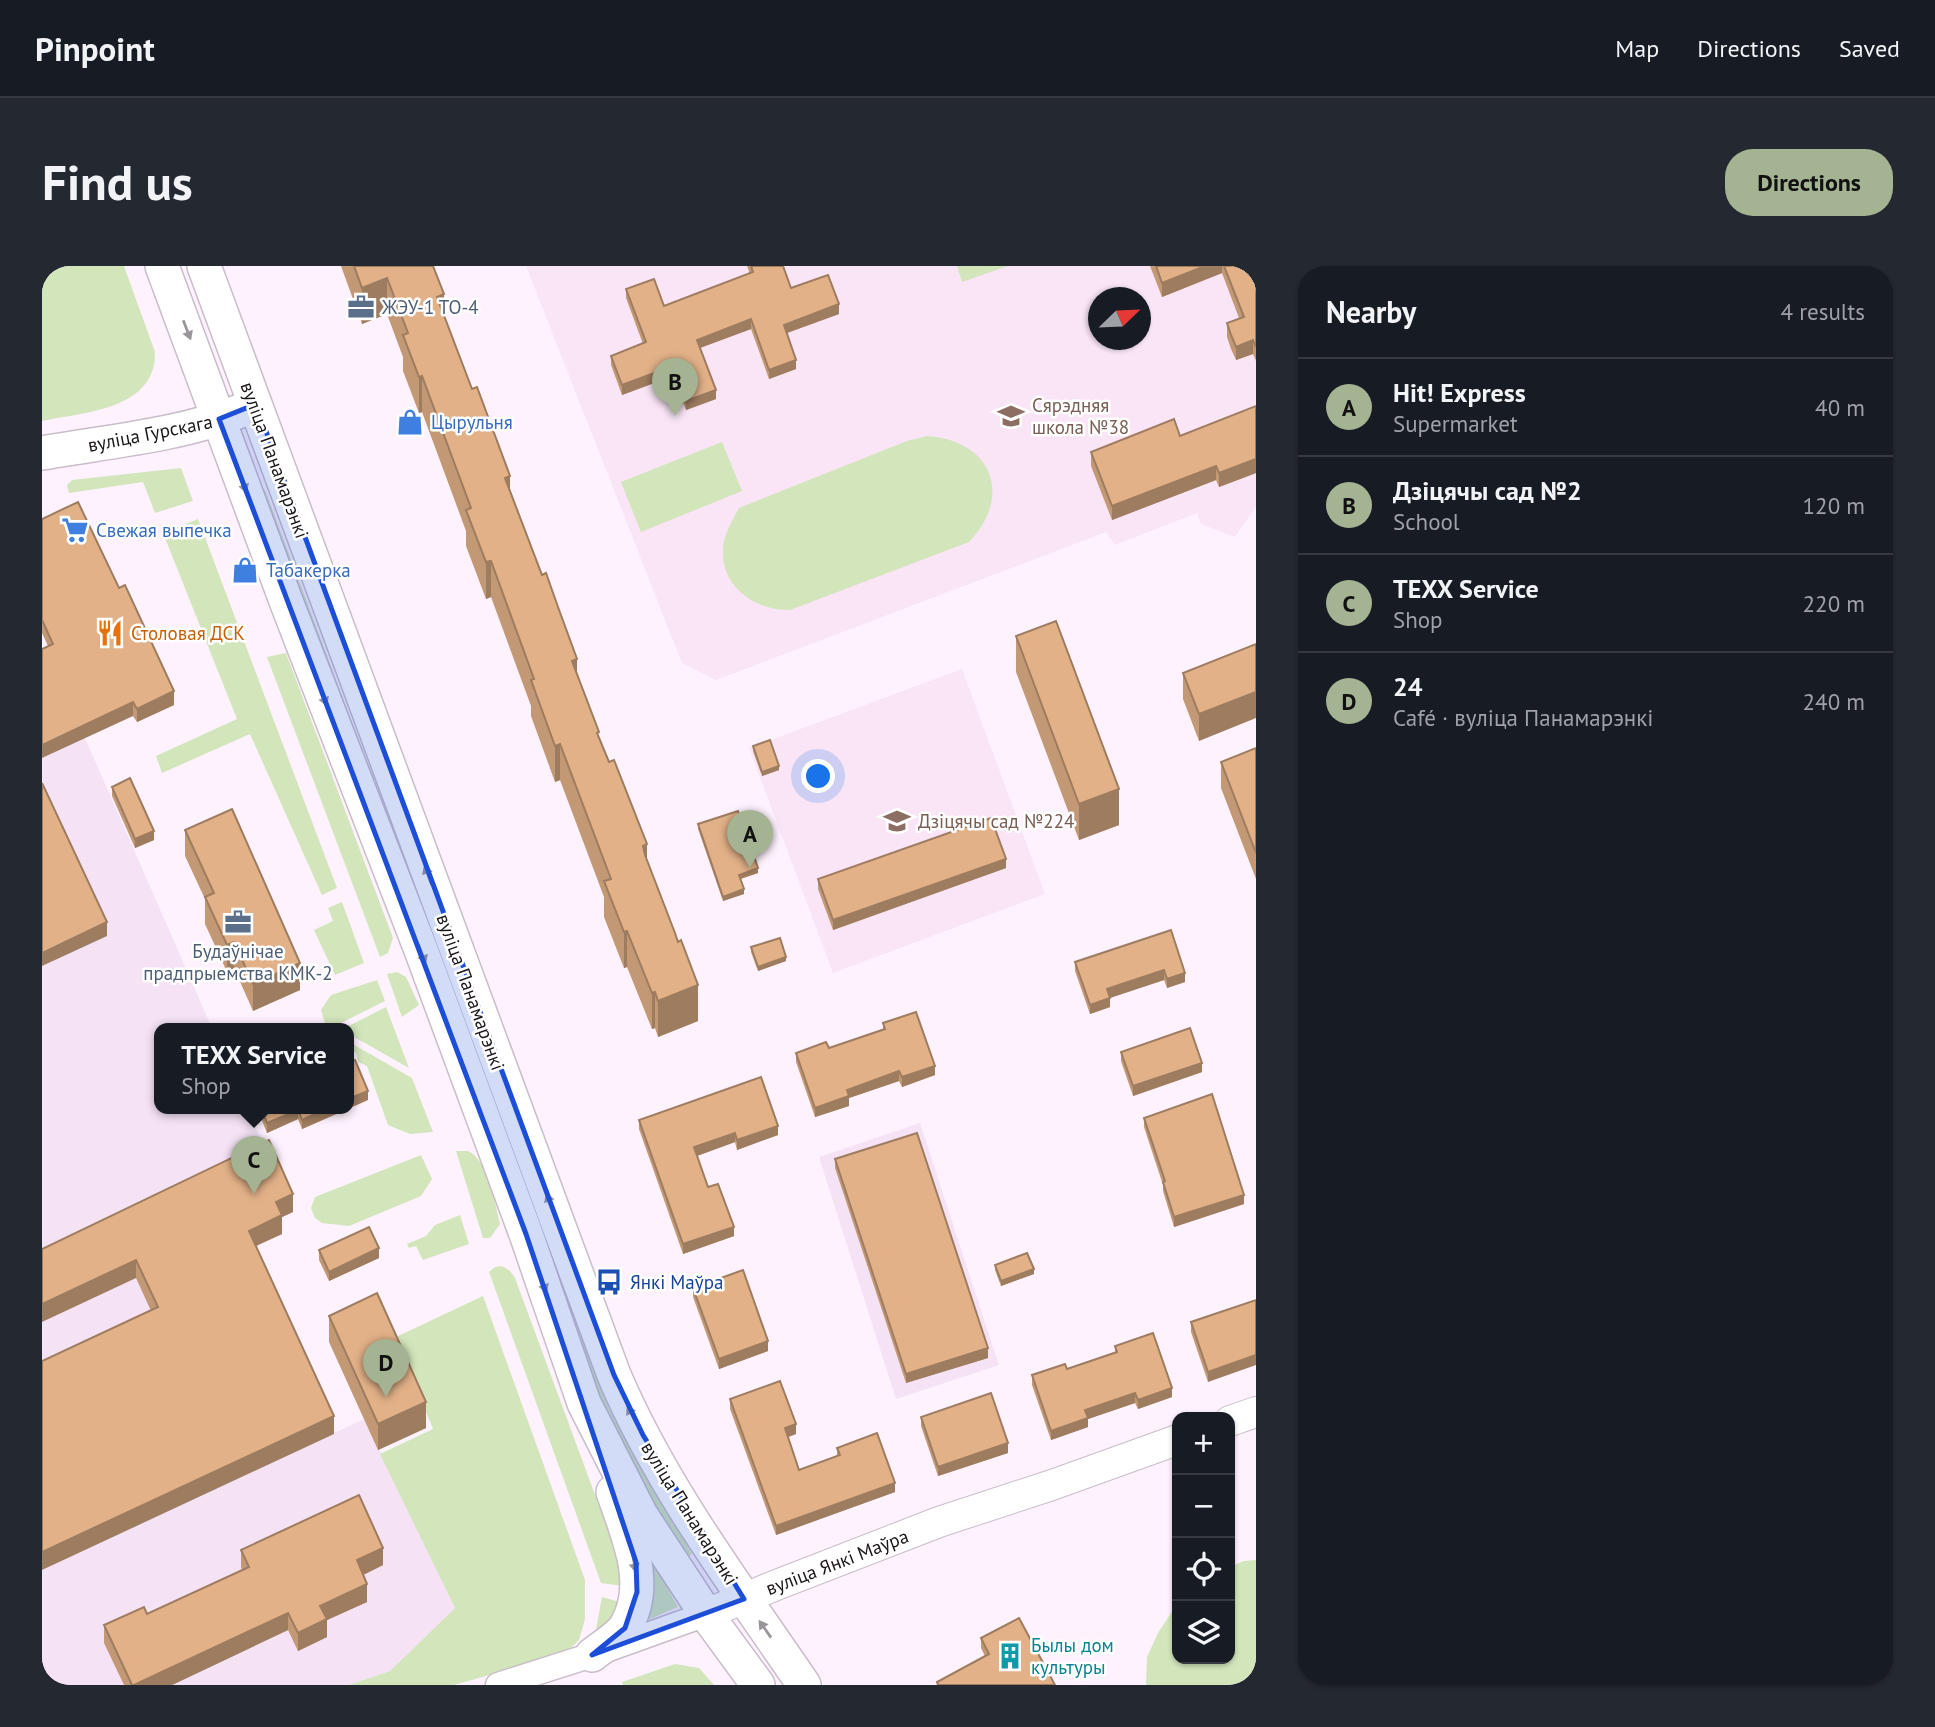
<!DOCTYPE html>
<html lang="en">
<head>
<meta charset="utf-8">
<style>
	:root { --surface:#171b24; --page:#242831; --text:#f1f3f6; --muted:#9ea1a6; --line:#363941; --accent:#a4b392 }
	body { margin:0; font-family:"PT Sans",sans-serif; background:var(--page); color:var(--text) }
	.controls { position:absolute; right:21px; bottom:21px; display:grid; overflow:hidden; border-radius:14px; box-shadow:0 2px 5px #0004 }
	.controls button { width:63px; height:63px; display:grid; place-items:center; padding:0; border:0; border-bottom:2px solid var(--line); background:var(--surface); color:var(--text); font:35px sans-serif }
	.compass { position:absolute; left:1046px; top:21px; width:63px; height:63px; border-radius:50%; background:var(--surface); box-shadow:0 2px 5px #0004; rotate:67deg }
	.you { position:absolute; left:777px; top:511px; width:24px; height:24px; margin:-18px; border:5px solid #fff; border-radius:50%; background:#1a73e8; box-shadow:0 0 0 10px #1a73e833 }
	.badge { display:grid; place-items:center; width:46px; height:46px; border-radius:50%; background:var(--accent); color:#111; font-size:23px; font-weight:700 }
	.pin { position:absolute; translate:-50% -58px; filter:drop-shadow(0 2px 4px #0008) }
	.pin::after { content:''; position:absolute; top:37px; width:24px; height:21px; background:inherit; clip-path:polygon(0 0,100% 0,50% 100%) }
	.popup { position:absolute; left:112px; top:757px; width:200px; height:91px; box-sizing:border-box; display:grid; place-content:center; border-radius:14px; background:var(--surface); filter:drop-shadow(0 2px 5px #0005); font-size:23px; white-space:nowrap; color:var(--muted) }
	.popup b { font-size:26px; color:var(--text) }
	.popup::after { content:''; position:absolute; left:50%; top:100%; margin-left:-14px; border:14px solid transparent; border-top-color:var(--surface) }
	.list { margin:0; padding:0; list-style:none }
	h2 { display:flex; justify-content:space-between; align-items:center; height:91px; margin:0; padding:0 28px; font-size:30px }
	h2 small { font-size:23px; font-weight:400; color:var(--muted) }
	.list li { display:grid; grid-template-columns:46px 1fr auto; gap:21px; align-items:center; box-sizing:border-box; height:98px; padding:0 28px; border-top:2px solid var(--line) }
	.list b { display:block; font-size:26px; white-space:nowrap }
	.list p { margin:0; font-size:23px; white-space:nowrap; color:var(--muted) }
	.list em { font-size:23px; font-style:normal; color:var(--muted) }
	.icon { flex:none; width:38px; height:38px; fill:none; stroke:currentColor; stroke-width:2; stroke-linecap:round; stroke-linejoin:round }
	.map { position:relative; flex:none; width:1214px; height:1419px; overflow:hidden; border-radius:28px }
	header { display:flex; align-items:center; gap:42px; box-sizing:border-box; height:98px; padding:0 35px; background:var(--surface); border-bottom:2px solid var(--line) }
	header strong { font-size:33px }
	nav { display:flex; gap:38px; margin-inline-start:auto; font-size:24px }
	.intro { display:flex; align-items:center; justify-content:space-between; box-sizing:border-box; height:168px; padding:0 42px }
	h1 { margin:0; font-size:49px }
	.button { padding:18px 32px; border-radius:28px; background:var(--accent); color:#111; font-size:24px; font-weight:700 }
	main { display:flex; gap:42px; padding:0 42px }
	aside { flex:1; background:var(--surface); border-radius:28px; box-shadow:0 2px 5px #0004 }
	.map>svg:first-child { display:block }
	.built { fill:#f5e3f5 }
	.education { fill:#f9e5f5; fill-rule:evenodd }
	.green { fill:#d2e5bb }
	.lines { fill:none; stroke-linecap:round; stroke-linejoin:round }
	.minor-casing { stroke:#c9bdc9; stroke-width:27 }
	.tertiary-casing { stroke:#c9bdc9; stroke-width:32 }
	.secondary-casing { stroke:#c9bdc9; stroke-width:36 }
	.minor { stroke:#fff; stroke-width:24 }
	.tertiary { stroke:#fff; stroke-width:30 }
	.secondary { stroke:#fff; stroke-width:33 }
	.wall { fill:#c29875 }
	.shaded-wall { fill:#9e7c5f }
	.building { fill:#e2b188; stroke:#9e7c5f; stroke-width:2 }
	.oneway { fill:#989698 }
	.marked { fill:#1d4ed8; fill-opacity:0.2; stroke:#1d4ed8; stroke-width:5; stroke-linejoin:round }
	.labels { text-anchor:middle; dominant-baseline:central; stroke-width:5; stroke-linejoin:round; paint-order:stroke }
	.service-label { font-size:19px; fill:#4e5e75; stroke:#fff; text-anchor:start }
	.education-label { font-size:19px; fill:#785e54; stroke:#fff; text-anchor:start }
	.shop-label { font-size:19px; fill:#366cbe; stroke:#fff; text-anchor:start }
	.street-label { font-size:19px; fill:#1a161a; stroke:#fff }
	.food-label { font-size:19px; fill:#c56008; stroke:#fff; text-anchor:start }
	.transit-label { font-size:19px; fill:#164399; stroke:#fff; text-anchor:start }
	.culture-label { font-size:19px; fill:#0d838f; stroke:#fff; text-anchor:start }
</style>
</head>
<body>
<header>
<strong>Pinpoint</strong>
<nav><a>Map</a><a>Directions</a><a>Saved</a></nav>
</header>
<div class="intro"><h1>Find us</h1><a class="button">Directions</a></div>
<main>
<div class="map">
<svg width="1214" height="1419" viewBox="0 0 1214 1419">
	<rect width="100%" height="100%" fill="#fef2fe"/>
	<!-- built -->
	<g class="built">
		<path d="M83,332L132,439L95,456L91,450L43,472L170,762H118V842H205L251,946L234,954L207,982L292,1167L323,1153L413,1342L348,1405L307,1419H0V397L11,391L0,367Z"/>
		<path d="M878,857L957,1099L854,1133L777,891Z"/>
	</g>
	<!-- education -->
	<g class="education">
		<path d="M484,0H1214V241L1193,271L1159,258L1155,247L1073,279L1064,266L674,414L640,397ZM1056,32H1098V74H1056Z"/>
		<path d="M920,403L1003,628L791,707L707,482Z"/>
	</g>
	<!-- green -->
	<g class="green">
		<path d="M0,0H82L113,86C114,144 42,146 0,155Z"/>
		<path d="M915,0H966L920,16Z"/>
		<path d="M885,170C949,174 972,229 927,276L748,344C714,345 679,321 681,284C681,269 691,254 697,242L865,175Z"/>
		<path d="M680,176L700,225L599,266L579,216Z"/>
		<path d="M139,202L151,235L113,247L101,216L27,227L25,219L30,214Z"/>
		<path d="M223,224L567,1143L650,1288L643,1292L565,1158L215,227Z"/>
		<path d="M156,253L295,622L280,629L208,468L120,507L114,490L195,453L121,267Z"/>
		<path d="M244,387L351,672L346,687L338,691L225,391Z"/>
		<path d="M300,636L322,697L293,709L272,664L291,655L286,642Z"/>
		<path d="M355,706L364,711L377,739L360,751L345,708Z"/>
		<path d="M335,714L343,735L291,761L283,757L279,744L289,729Z"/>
		<path d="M344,741L367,802L307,768L306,762H303Z"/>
		<path d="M307,776L370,812L391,866L368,868L346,859L325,800L316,796L314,787L307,783Z"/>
		<path d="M426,885C446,894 453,937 458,958L448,972H441L414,885Z"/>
		<path d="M379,889L390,913L379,930L307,960L280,957L273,952L269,942L273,931Z"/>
		<path d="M418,949L427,978L381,994L374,980L367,982L365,978L384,970L393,959Z"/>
		<path d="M460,1000L468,1005L473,1012L583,1310L581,1320L559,1317L447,1006L453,1001Z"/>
		<path d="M441,1030L543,1314V1353L537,1374L523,1388L412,1419H307L348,1405L413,1342L338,1188L391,1163L354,1071Z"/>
		<path d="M587,1254L636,1341L601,1356Z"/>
		<path d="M1214,1294V1419H1104L1105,1391L1116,1367L1135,1338V1393H1188V1301L1202,1295Z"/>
		<path d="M560,1331L581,1337L573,1367L553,1369Z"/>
		<path d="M633,1398L657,1402L672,1419H581L580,1416Z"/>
	</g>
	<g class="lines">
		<!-- minor casing -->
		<g class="minor-casing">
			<path id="minor" d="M456,1419L550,1389L664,1348"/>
		</g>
		<!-- tertiary casing -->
		<g class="tertiary-casing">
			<g id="tertiary">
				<path d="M1188,1155L1214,1146"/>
				<path d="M664,1348L737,1318L897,1256L1010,1219L1135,1174"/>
			</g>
		</g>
		<!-- secondary casing -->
		<g class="secondary-casing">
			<g id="secondary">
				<path d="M120,0L244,335L379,684L484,968L542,1137L599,1249L664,1348L716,1419"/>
				<path d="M162,0L572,1109C619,1220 694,1319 762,1419"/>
				<path d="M0,187C63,176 140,169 198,145"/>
				<path d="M550,1389C561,1380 577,1371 584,1360C609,1317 585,1268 571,1226"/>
			</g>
		</g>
		<!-- minor -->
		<use href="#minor" class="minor"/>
		<!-- tertiary -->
		<use href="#tertiary" class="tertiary"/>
		<!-- secondary -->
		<use href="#secondary" class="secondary"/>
	</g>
	<!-- wall -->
	<g class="wall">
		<path d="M299,0H391L402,49L535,406L557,471L605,594L656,755L616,771L613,762L610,763L585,701L582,702L562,651V631L518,514L513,516L489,450V440L449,331L444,333L424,280V265L380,146L377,147L361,105V91L345,48L320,58Z"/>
		<path d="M705,0H741L749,22L797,48L745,67L754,103L727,113L709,63L658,82L674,133L644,144L631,110L580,129L569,99V90L601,78L584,32V23L622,40L708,8Z"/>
		<path d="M1108,0H1214V95L1211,88L1194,94L1189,83L1185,71V57L1197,52L1180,7L1120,31Z"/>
		<path d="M1214,140V207L1177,221L1174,214L1070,254L1049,200V186L1138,170Z"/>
		<path d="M0,253L132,439L95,456L91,450L6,380L0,367Z"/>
		<path d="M974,370L1077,559L1037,574L974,406Z"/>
		<path d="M1214,378L1157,475L1141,433V407Z"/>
		<path d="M711,480L737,504L720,510L711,485Z"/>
		<path d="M1214,482V613L1179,522V496Z"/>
		<path d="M70,521L112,574L93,582L70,530Z"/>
		<path d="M656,558L716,607L699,613L702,628L681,635L656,563Z"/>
		<path d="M143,564L258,724L211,745L192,702L185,706L163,658V633L143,590Z"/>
		<path d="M964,602L791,664L776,623V613Z"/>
		<path d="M1129,664L1143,716L1125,722L1122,714L1067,732L1068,741L1048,748L1033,705V696Z"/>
		<path d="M709,681L744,695L716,705L709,686Z"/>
		<path d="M841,757L893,809L860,821L857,815L807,832V840L773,851L754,796V787L787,782L841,763Z"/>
		<path d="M1079,786L1160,806L1091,830L1079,795Z"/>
		<path d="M326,834L260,863L256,853L225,867L215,842H306Z"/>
		<path d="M1102,852L1202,938L1132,961L1121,925V919L1102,861Z"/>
		<path d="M597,854L736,869L695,884L693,876L655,890L666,921L692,970L641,988L597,863Z"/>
		<path d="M793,893L946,1092L864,1117L793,902Z"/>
		<path d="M251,946L240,951V968L214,980L292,1168L109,1045L94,1012L0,983Z"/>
		<path d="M277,984L337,992L287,1015L277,994Z"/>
		<path d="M953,999L992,1008L959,1020L953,1004Z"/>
		<path d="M651,1022L726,1085L677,1103L651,1031Z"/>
		<path d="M1214,1034L1166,1116L1149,1066V1056Z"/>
		<path d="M287,1050L384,1162L336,1184L287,1076Z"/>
		<path d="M1073,1080L1130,1131L1096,1143L1093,1137L1046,1153V1161L1009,1174L990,1119V1109L1025,1103L1073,1087Z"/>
		<path d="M688,1133L754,1168L746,1171L757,1204L795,1190V1182L853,1226L734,1269L688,1143Z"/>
		<path d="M879,1151L966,1187L896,1210L879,1160Z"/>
		<path d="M199,1284L341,1299L321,1309L325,1336L285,1354V1371L256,1385L246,1364L130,1419H82L62,1377V1359L105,1348L200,1304L199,1301Z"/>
		<path d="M939,1372L1013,1419H895V1416L943,1390L939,1382Z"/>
	</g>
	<!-- shaded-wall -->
	<g class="shaded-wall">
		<path d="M1163,0H1180V7L1120,31V17Z"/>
		<path d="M345,12V48L320,58V22Z"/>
		<path d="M402,28V65L395,31Z"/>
		<path d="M797,38V48L742,68V59Z"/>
		<path d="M709,53V63L655,83V74Z"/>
		<path d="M1211,74V88L1194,94V81Z"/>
		<path d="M754,94V103L727,113V104Z"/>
		<path d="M631,100V110L580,129V119Z"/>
		<path d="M380,110V146L377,147V111Z"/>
		<path d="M674,124V133L644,144V135Z"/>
		<path d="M1214,193V207L1177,221V207Z"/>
		<path d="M1174,200V214L1070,254V240Z"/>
		<path d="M468,210V246L463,212Z"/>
		<path d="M449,295V331L444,333V296Z"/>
		<path d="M535,393V429L530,395Z"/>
		<path d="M132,425V439L95,456V443Z"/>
		<path d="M1214,426V452L1157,475V448Z"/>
		<path d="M91,436V450L0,492V479Z"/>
		<path d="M518,478V514L513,516V480Z"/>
		<path d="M737,500V504L720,510V506Z"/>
		<path d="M1077,523V559L1037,574V538Z"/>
		<path d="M112,565V574L93,582V573Z"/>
		<path d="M605,578V615L601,580Z"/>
		<path d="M964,593V602L791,664V654Z"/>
		<path d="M716,602V607L697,613V609Z"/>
		<path d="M702,623V628L681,635V631Z"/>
		<path d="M65,656V670L0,700V687Z"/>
		<path d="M585,665V701L582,702V666Z"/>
		<path d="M192,676V702L185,706V679Z"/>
		<path d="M744,691V695L716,705V701Z"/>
		<path d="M258,697V724L211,745V718Z"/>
		<path d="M1122,704V714L1065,733V723Z"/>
		<path d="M1143,707V716L1125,722V713Z"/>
		<path d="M656,719V755L616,771V735Z"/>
		<path d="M613,726V762L610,763V727Z"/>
		<path d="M1068,732V741L1048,748V739Z"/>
		<path d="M1160,797V806L1091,830V820Z"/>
		<path d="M893,800V809L860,821V811Z"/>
		<path d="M857,805V815L807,832V840L773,851V842L805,824Z"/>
		<path d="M326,825V834L260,863V854L286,842H306V833Z"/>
		<path d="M256,844V853L225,867V857Z"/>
		<path d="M736,860V869L695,884V874Z"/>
		<path d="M693,867V876L652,891V881Z"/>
		<path d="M251,928V946L240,951V968L207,983V965L234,936Z"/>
		<path d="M1202,929V938L1132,961V951Z"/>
		<path d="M692,961V970L641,988V978Z"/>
		<path d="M337,982V992L287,1015V1006Z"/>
		<path d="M94,994V1012L0,1056V1038Z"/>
		<path d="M992,1003V1008L959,1020V1015Z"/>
		<path d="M726,1075V1085L677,1103V1093Z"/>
		<path d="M946,1082V1092L864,1117V1108Z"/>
		<path d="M1214,1089V1099L1166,1116V1106Z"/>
		<path d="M1130,1122V1131L1096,1143V1134Z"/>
		<path d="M1093,1127V1137L1046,1153V1161L1009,1174V1165L1043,1144Z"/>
		<path d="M384,1136V1162L336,1184V1158Z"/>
		<path d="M292,1150V1168L0,1304V1286Z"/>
		<path d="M754,1158V1168L743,1172V1162Z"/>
		<path d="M966,1177V1187L896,1210V1201Z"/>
		<path d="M853,1217V1226L734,1269V1260Z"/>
		<path d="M341,1282V1299L315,1312V1294Z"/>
		<path d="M325,1318V1336L285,1354V1371L256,1385V1367L278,1340Z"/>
		<path d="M246,1347V1364L130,1419H92Z"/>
	</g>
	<!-- building -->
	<g class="building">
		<path d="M312,0H391L402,28L395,31L430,123L435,121L468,210L463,212L500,309L504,307L516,341L535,393L530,395L557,466L555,467L567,496L572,494L605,578L601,580L603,589L633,667L636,676L639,674L656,719L616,735L613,726L610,727L585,665L582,666L562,615L569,613L518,478L513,480L489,414L492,413L449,295L444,296L424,244L429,242L380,110L377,111L361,69L366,67L345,12L320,22Z"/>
		<path d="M709,0H741L749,22L786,9L797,38L742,59L754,94L727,104L709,53L655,74L674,124L644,135L631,100L580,119L569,90L604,76L584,23L612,13L622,40L711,6Z"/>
		<path d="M1114,0H1163L1120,17Z"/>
		<path d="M1182,0H1214V81L1211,74L1194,81L1189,69L1185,57L1202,51Z"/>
		<path d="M1214,140V193L1177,207L1174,200L1070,240L1049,186L1132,153L1138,170Z"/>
		<path d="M36,236L77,322L83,319L132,425L95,443L91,436L0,479V383L11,378L0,354V253Z"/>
		<path d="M1014,355L1077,523L1037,538L974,370Z"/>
		<path d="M1214,378V426L1157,448L1141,407Z"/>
		<path d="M728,474L737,500L720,506L711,480Z"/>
		<path d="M1214,482V587L1179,496Z"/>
		<path d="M88,512L112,565L93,573L70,521Z"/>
		<path d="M0,517L65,656L0,687Z"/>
		<path d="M190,543L258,697L211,718L192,676L185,679L163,631L172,627L143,564Z"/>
		<path d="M696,545L716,602L697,609L702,623L681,631L656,558Z"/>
		<path d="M949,552L964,593L791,654L776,613Z"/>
		<path d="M1129,664L1143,707L1125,713L1122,704L1065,723L1068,732L1048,739L1033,696Z"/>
		<path d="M738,672L744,691L716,701L709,681Z"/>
		<path d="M874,746L893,800L860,811L857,805L805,824L807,830L773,842L754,787L784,776L787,782L843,763L841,757Z"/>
		<path d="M1148,762L1160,797L1091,820L1079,786Z"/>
		<path d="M313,794L326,825L306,833V797Z"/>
		<path d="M719,811L736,860L695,874L693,867L652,881L666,921L676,918L692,961L641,978L597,854Z"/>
		<path d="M1170,828L1202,929L1132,951L1121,916L1123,915L1102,852Z"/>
		<path d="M219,842H286L260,854L256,844L225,857Z"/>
		<path d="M875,867L946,1082L864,1108L793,893Z"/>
		<path d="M227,874L251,928L234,936L240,949L207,965L292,1150L0,1286V1095L116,1041L94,994L0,1038V983Z"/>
		<path d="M327,961L337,982L287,1006L277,984Z"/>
		<path d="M985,987L992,1003L959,1015L953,999Z"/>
		<path d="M701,1004L726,1075L677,1093L651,1022Z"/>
		<path d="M335,1027L384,1136L336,1158L287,1050Z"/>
		<path d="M1214,1034V1089L1166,1106L1149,1056Z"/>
		<path d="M1111,1067L1130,1122L1096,1134L1093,1127L1043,1144L1046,1152L1009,1165L990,1109L1023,1098L1025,1103L1075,1086L1073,1080Z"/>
		<path d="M738,1115L754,1158L743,1162L757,1204L798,1189L795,1182L835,1167L853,1217L734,1260L688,1133Z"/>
		<path d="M949,1127L966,1177L896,1201L879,1151Z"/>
		<path d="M317,1229L341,1282L315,1294L325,1318L278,1340L285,1353L256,1367L246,1347L92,1419H90L62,1359L102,1341L105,1348L207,1301L199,1284Z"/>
		<path d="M977,1352L1013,1419H896L895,1416L947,1388L939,1372Z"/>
	</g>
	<!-- one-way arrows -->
	<defs><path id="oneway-solid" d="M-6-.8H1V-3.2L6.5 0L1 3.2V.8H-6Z" transform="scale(1.75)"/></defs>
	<g class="oneway">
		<use href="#oneway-solid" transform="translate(145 64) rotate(69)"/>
		<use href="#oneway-solid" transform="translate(201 217) rotate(70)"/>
		<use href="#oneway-solid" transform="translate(281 430) rotate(69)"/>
		<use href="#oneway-solid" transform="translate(386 609) rotate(-110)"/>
		<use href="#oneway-solid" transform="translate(380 688) rotate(70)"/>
		<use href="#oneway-solid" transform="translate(508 937) rotate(-111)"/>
		<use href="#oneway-solid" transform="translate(501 1017) rotate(71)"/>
		<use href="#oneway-solid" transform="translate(590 1149) rotate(-118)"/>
		<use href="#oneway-solid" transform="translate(592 1296) rotate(80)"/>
		<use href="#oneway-solid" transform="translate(723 1363) rotate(-125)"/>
	</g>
	<!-- marked area -->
	<path class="marked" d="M214,138L572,1109L601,1169L702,1333L550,1389L583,1362L595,1326L594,1296L484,968L177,153Z"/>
	<!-- icons -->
	<defs>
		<g id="office-bare" transform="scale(2.1)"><path d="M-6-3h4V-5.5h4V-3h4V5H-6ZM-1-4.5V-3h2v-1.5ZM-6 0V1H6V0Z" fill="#5c6f8a" stroke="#fff" stroke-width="2.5" paint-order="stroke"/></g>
		<g id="school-bare" transform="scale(2.1)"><path d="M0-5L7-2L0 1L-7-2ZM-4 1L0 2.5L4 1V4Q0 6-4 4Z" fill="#8d6e63" stroke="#fff" stroke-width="2.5" paint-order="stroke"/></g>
		<g id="shop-bare" transform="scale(2.1)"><path d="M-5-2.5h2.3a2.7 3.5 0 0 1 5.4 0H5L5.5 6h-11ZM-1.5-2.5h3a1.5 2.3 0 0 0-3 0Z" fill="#3f7fe0" stroke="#fff" stroke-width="2.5" paint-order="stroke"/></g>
		<g id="supermarket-bare" transform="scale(2.1)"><path d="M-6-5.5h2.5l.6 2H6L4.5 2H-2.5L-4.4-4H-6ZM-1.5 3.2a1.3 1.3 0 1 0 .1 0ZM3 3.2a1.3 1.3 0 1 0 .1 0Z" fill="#3f7fe0" stroke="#fff" stroke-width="2.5" paint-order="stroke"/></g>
		<g id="restaurant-bare" transform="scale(2.1)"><path d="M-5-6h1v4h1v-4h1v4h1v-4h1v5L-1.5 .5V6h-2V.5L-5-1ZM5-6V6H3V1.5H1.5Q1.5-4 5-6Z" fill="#e8710a" stroke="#fff" stroke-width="2.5" paint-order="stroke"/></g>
		<g id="bus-bare" transform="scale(2.1)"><path d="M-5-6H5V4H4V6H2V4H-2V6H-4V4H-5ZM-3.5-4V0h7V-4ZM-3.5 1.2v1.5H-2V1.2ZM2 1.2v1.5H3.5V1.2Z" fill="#1a4fb4" stroke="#fff" stroke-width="2.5" paint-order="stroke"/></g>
		<g id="building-bare" transform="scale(2.1)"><path d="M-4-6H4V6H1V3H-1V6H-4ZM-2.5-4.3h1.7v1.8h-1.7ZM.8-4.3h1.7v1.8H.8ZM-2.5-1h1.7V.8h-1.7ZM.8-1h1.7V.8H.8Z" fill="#0f9aa8" stroke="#fff" stroke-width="2.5" paint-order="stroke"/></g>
	</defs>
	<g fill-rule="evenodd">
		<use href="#office-bare" x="319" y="41"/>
		<use href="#school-bare" x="969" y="150"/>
		<use href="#shop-bare" x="368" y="156"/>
		<use href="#supermarket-bare" x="33" y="264"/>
		<use href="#shop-bare" x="203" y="304"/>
		<use href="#restaurant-bare" x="68" y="367"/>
		<use href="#school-bare" x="855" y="555"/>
		<use href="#office-bare" x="196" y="656"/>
		<use href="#bus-bare" x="567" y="1016"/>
		<use href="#building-bare" x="968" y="1390"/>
	</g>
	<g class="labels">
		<!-- service labels -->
		<g class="service-label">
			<text x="340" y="41">ЖЭУ-1 ТО-4</text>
			<text x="196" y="685" text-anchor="middle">Будаўнічае<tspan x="196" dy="22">прадпрыемства КМК-2</tspan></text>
		</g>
		<!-- education labels -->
		<g class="education-label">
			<text x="990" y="139">Сярэдняя<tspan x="990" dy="22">школа №38</tspan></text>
			<text x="876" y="555">Дзіцячы сад №224</text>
		</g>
		<!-- shop labels -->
		<g class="shop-label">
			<text x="389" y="156">Цырульня</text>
			<text x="54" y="264">Свежая выпечка</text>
			<text x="224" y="304">Табакерка</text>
		</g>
		<!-- street labels -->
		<g class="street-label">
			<text transform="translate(108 167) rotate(-11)">вуліца Гурскага</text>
			<text transform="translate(233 194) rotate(70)">вуліца Панамарэнкі</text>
			<text transform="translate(429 726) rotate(70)">вуліца Панамарэнкі</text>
			<text transform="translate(648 1247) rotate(58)">вуліца Панамарэнкі</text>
			<text transform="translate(795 1296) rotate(-21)">вуліца Янкі Маўра</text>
		</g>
		<!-- food labels -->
		<g class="food-label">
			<text x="89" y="367">Столовая ДСК</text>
		</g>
		<!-- transit labels -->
		<g class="transit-label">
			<text x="588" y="1016">Янкі Маўра</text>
		</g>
		<!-- culture labels -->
		<g class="culture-label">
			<text x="989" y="1379">Былы дом<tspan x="989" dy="22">культуры</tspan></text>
		</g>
	</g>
</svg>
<div class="controls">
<button>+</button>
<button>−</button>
<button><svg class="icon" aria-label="locate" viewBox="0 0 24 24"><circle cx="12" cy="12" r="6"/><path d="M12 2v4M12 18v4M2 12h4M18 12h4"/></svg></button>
<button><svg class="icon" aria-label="layers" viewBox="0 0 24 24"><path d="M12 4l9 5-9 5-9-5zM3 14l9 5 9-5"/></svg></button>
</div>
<svg class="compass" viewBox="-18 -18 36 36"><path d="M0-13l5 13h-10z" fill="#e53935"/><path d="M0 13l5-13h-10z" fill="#9ea1a6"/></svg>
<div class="you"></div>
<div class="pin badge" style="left:708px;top:602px">A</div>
<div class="pin badge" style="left:633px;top:150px">B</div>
<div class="pin badge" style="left:212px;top:928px">C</div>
<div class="popup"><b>TEXX Service</b>Shop</div>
<div class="pin badge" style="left:344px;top:1131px">D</div>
</div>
<aside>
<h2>Nearby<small>4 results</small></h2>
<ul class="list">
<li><span class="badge">A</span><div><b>Hit! Express</b><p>Supermarket</p></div><em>40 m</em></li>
<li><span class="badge">B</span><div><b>Дзіцячы сад №2</b><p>School</p></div><em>120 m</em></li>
<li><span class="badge">C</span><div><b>TEXX Service</b><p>Shop</p></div><em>220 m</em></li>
<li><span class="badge">D</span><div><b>24</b><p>Café · вуліца Панамарэнкі</p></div><em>240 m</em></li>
</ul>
</aside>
</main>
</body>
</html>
